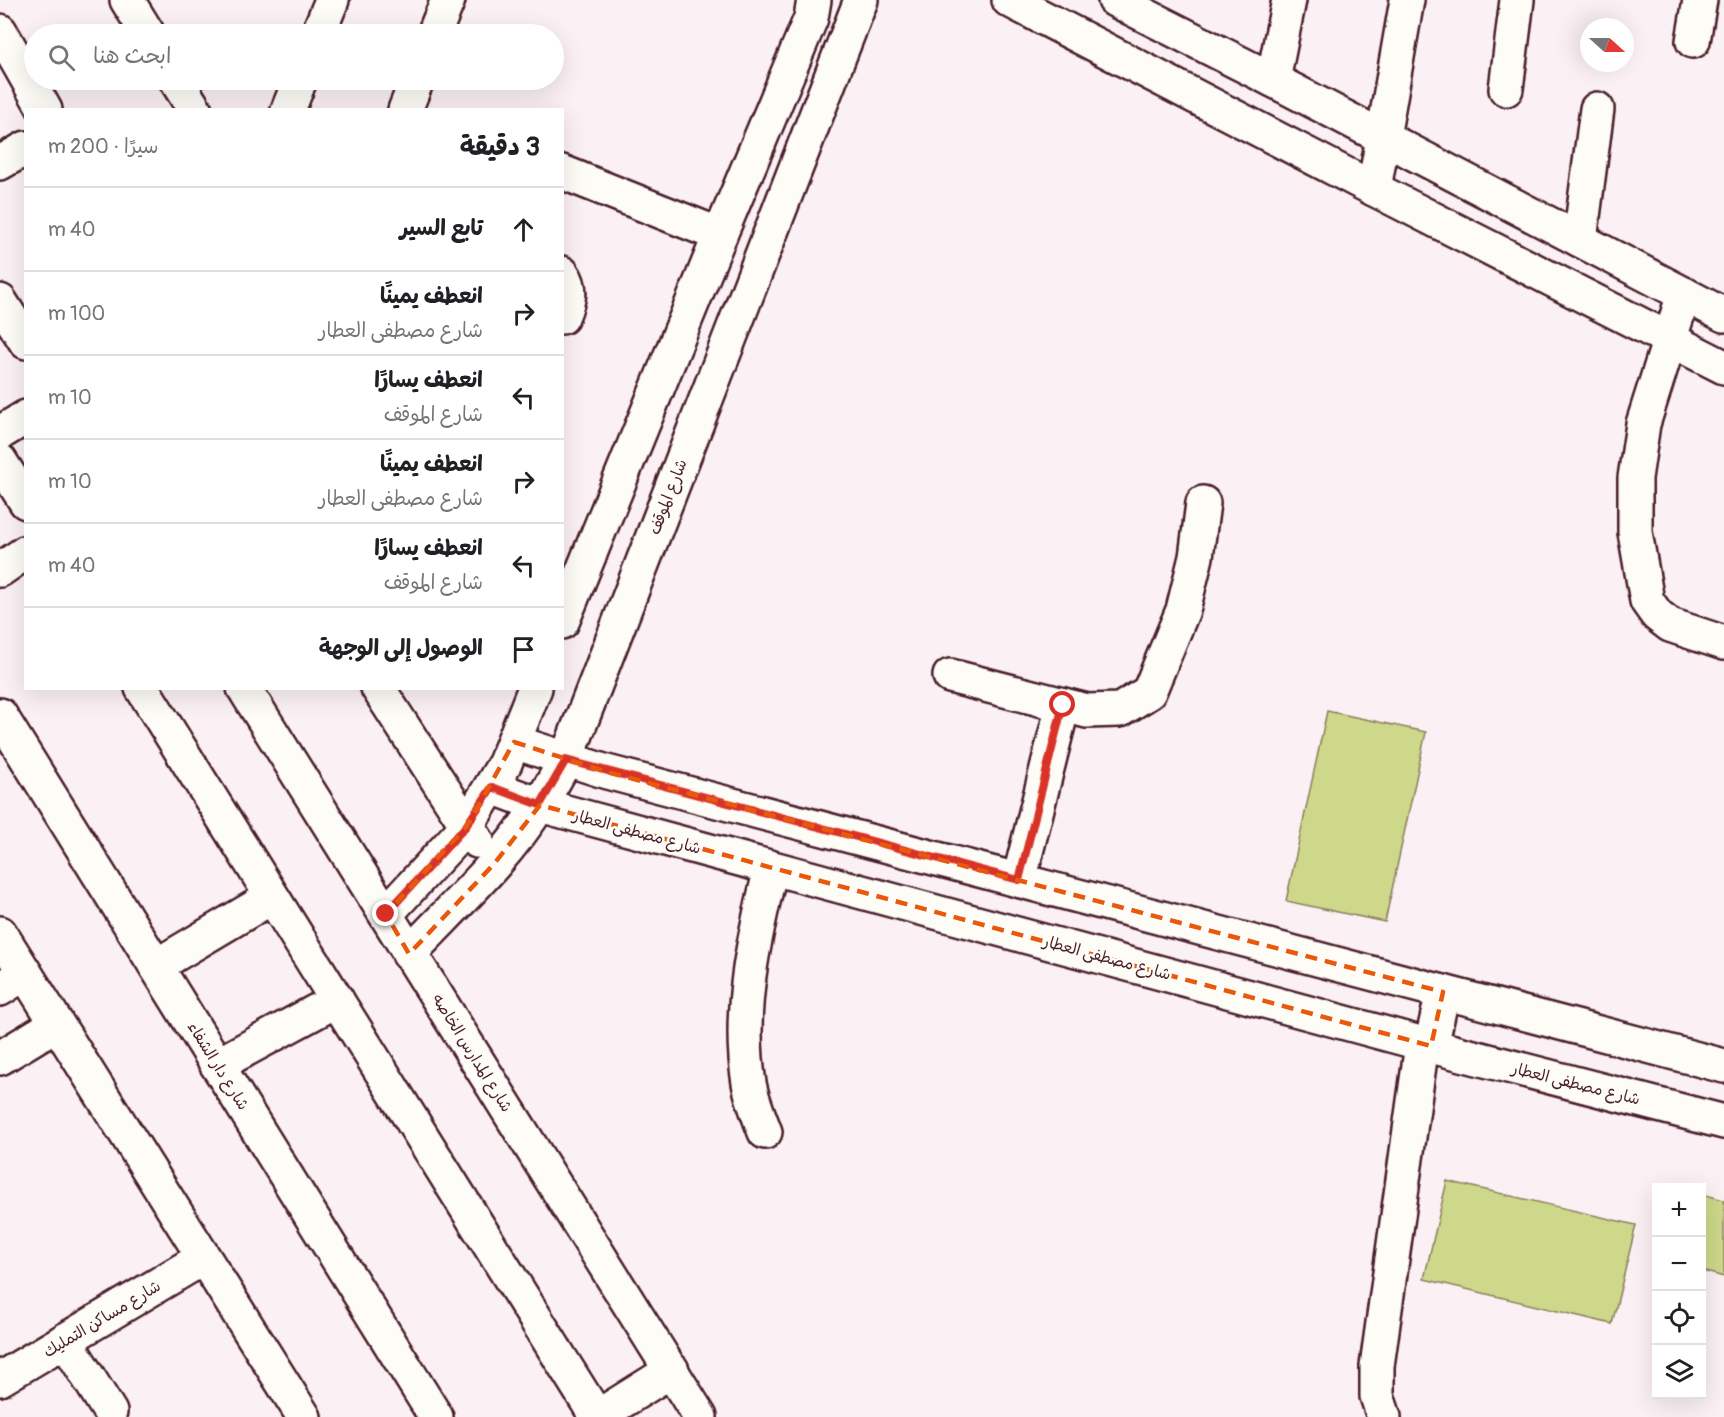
<!DOCTYPE html>
<html lang="ar">
<head>
<meta charset="utf-8">
<style>
	:root { --surface:#fff; --page:#f2f2f2; --text:#202124; --muted:#757577; --line:#e0e0e0 }
	body { margin:0; font-family:Pangolin,"Playpen Sans Arabic",sans-serif; background:var(--page); color:var(--text); direction:rtl }
	.controls { position:absolute; right:18px; bottom:18px; display:grid; overflow:hidden; border-radius:0px; box-shadow:0 6px 24px #0002 }
	.controls button { width:54px; height:54px; display:grid; place-items:center; padding:0; border:0; border-bottom:2px solid var(--line); background:var(--surface); color:var(--text); font:30px sans-serif }
	.compass { position:absolute; left:1580px; top:18px; width:54px; height:54px; border-radius:50%; background:var(--surface); box-shadow:0 6px 24px #0002; rotate:111deg }
	.stop { position:absolute; width:18px; height:18px; margin:-14px; border:4px solid #d93025; border-radius:50%; background:#fff }
	.stop.end { background:#d93025; border-color:#fff; box-shadow:0 2px 6px #0008 }
	.list { margin:0; padding:0; list-style:none }
	h2 { display:flex; justify-content:space-between; align-items:center; height:78px; margin:0; padding:0 24px; font-size:26px }
	h2 small { font-size:20px; font-weight:400; color:var(--muted) }
	.list li { display:grid; grid-template-columns:39px 1fr auto; gap:18px; align-items:center; box-sizing:border-box; height:84px; padding:0 24px; border-top:2px solid var(--line) }
	.list b { display:block; font-size:22px; white-space:nowrap }
	.list p { margin:0; font-size:20px; white-space:nowrap; color:var(--muted) }
	.list em { font-size:20px; font-style:normal; color:var(--muted) }
	.icon { flex:none; width:33px; height:33px; fill:none; stroke:currentColor; stroke-width:2; stroke-linecap:round; stroke-linejoin:round }
	.map { position:relative; flex:none; width:1724px; height:1417px; overflow:hidden; direction:ltr }
	.search { position:absolute; background:var(--surface); box-shadow:0 6px 24px #0002; left:24px; top:24px; width:540px; height:66px; display:flex; align-items:center; gap:15px; box-sizing:border-box; padding:0 21px; border-radius:33px; color:var(--muted); font-size:22px }
	.panel { position:absolute; background:var(--surface); box-shadow:0 6px 24px #0002; left:24px; top:108px; width:540px; height:582px; border-radius:0px; direction:rtl }
	.map>svg:first-child { display:block }
	.green { fill:#cdd88b; stroke:#8c7c5b; stroke-width:1.5 }
	.lines { fill:none; stroke-linecap:round; stroke-linejoin:round }
	.minor-casing { stroke:#4a1f2b; stroke-width:38 }
	.minor { stroke:#fdfcf7; stroke-width:33 }
	.route { stroke:#d93025; stroke-width:8 }
	.marked { fill:none; stroke:#e8590c; stroke-width:4.5; stroke-dasharray:12 8; stroke-linejoin:round }
	.labels { text-anchor:middle; dominant-baseline:central; stroke-width:5; stroke-linejoin:round; paint-order:stroke }
	.street-label { font-size:16px; fill:#4a1f2b; stroke:#fdfcf7 }
</style>
</head>
<body>
<div class="map">
<svg width="1724" height="1417" viewBox="0 0 1724 1417">
	<rect width="100%" height="100%" fill="#fbf1f5"/>
	<filter id="ink" filterUnits="userSpaceOnUse"><feTurbulence type="fractalNoise" baseFrequency=".0167" numOctaves="2"/><feDisplacementMap in="SourceGraphic" scale="12" xChannelSelector="R" yChannelSelector="G"/><feConvolveMatrix kernelMatrix="1 2 1 2 8 2 1 2 1" color-interpolation-filters="sRGB"/></filter>
	<g filter="url(#ink)">
		<!-- green -->
		<g class="green">
			<path d="M1327,711L1426,732L1385,922L1286,901Z"/>
			<path d="M1447,1181L1636,1225L1612,1324L1424,1279Z"/>
			<path d="M1702,1194L1724,1200V1277L1702,1271Z"/>
		</g>
		<g class="lines">
			<!-- minor casing -->
			<g class="minor-casing">
				<g id="minor">
					<path d="M127,0L148,34"/>
					<path d="M1009,0L1374,189L1724,367"/>
					<path d="M1115,0L1273,80L1724,315"/>
					<path d="M0,31L45,110"/>
					<path d="M318,34L332,0"/>
					<path d="M434,34L448,0"/>
					<path d="M1693,41L1700,0"/>
					<path d="M176,80L195,110"/>
					<path d="M1273,80L1289,0"/>
					<path d="M1506,89L1517,0"/>
					<path d="M288,110L300,80"/>
					<path d="M405,110L417,80"/>
					<path d="M0,163L26,148"/>
					<path d="M562,172L720,235"/>
					<path d="M1374,189L1407,0"/>
					<path d="M1580,240L1597,109"/>
					<path d="M562,273C573,288 569,300 562,317"/>
					<path d="M1684,294L1643,424L1635,478V532L1647,601L1657,615L1670,625L1724,643"/>
					<path d="M0,301L26,342"/>
					<path d="M0,433L26,417"/>
					<path d="M0,461L26,502"/>
					<path d="M0,570L26,552"/>
					<path d="M562,622L720,235L811,18L814,0"/>
					<path d="M950,676L1087,711L1120,710L1149,692L1183,610L1196,557L1203,503"/>
					<path d="M142,688L597,1417"/>
					<path d="M244,688L700,1417"/>
					<path d="M378,688L477,841"/>
					<path d="M0,715L436,1417"/>
					<path d="M514,742L607,772L1724,1066"/>
					<path d="M492,787L540,805L1431,1046L1724,1122"/>
					<path d="M1019,880L1063,705"/>
					<path d="M386,914L467,826L505,763L535,688"/>
					<path d="M0,933L304,1417"/>
					<path d="M409,954C454,906 505,860 540,804C549,790 557,775 566,760L861,0"/>
					<path d="M156,966L272,897"/>
					<path d="M0,989L25,973"/>
					<path d="M1431,1046L1443,992"/>
					<path d="M0,1058L56,1024"/>
					<path d="M217,1065L337,1000"/>
					<path d="M765,1132C759,1116 752,1100 749,1083C737,1011 754,938 771,868"/>
					<path d="M65,1340L110,1412"/>
					<path d="M0,1379L203,1258"/>
					<path d="M597,1417L672,1370"/>
					<path d="M1384,1417L1377,1396V1366L1422,1044"/>
				</g>
			</g>
			<!-- minor -->
			<use href="#minor" class="minor"/>
		</g>
	</g>
	<g class="lines" filter="url(#ink)">
		<!-- route -->
		<path class="route" d="M386,914L466,826L492,787L540,805L566,760L1019,880L1063,705"/>
	</g>
	<!-- marked area -->
	<path class="marked" d="M514,742L607,772L1443,992L1431,1046L540,805L494,864L409,954L386,914L467,826Z"/>
	<g class="labels">
		<!-- street labels -->
		<g class="street-label">
			<text transform="translate(668 497) rotate(-69)">شارع الموقف</text>
			<text transform="translate(637 832) rotate(15)">شارع مصطفى العطار</text>
			<text transform="translate(1107 958) rotate(15)">شارع مصطفى العطار</text>
			<text transform="translate(472 1053) rotate(58)">شارع المدارس الخاصه</text>
			<text transform="translate(218 1066) rotate(58)">شارع دار الشفاء</text>
			<text transform="translate(1576 1084) rotate(14)">شارع مصطفى العطار</text>
			<text transform="translate(102 1319) rotate(-31)">شارع مساكن التمليك</text>
		</g>
	</g>
</svg>
<div class="controls">
<button>+</button>
<button>−</button>
<button><svg class="icon" aria-label="locate" viewBox="0 0 24 24"><circle cx="12" cy="12" r="6"/><path d="M12 2v4M12 18v4M2 12h4M18 12h4"/></svg></button>
<button><svg class="icon" aria-label="layers" viewBox="0 0 24 24"><path d="M12 4l9 5-9 5-9-5zM3 14l9 5 9-5"/></svg></button>
</div>
<svg class="compass" viewBox="-18 -18 36 36"><path d="M0-13l5 13h-10z" fill="#e53935"/><path d="M0 13l5-13h-10z" fill="#757577"/></svg>
<div class="stop" style="left:1063px;top:705px"></div>
<div class="stop end" style="left:386px;top:914px"></div>
<div class="search"><svg class="icon" aria-label="search" viewBox="0 0 24 24"><circle cx="10" cy="10" r="6"/><path d="M15 15l6 6"/></svg>ابحث هنا</div>
<section class="panel">
<h2>3 دقيقة<small>سيرًا · 200 m</small></h2>
<ul class="list">
<li><svg class="icon" aria-label="ahead" viewBox="0 0 24 24"><path d="M12 20V5M6 11l6-6 6 6"/></svg><div><b>تابع السير</b></div><em>40 m</em></li>
<li><svg class="icon" aria-label="right" viewBox="0 0 24 24"><path d="M7 20v-9h11M14 6l5 5-5 5"/></svg><div><b>انعطف يمينًا</b><p>شارع مصطفى العطار</p></div><em>100 m</em></li>
<li><svg class="icon" aria-label="left" viewBox="0 0 24 24"><path d="M17 20v-9H6M10 6l-5 5 5 5"/></svg><div><b>انعطف يسارًا</b><p>شارع الموقف</p></div><em>10 m</em></li>
<li><svg class="icon" aria-label="right" viewBox="0 0 24 24"><path d="M7 20v-9h11M14 6l5 5-5 5"/></svg><div><b>انعطف يمينًا</b><p>شارع مصطفى العطار</p></div><em>10 m</em></li>
<li><svg class="icon" aria-label="left" viewBox="0 0 24 24"><path d="M17 20v-9H6M10 6l-5 5 5 5"/></svg><div><b>انعطف يسارًا</b><p>شارع الموقف</p></div><em>40 m</em></li>
<li><svg class="icon" aria-label="arrive" viewBox="0 0 24 24"><path d="M6 21V4h12l-3 4 3 4H6"/></svg><div><b>الوصول إلى الوجهة</b></div></li>
</ul>
</section>
</div>
</body>
</html>
